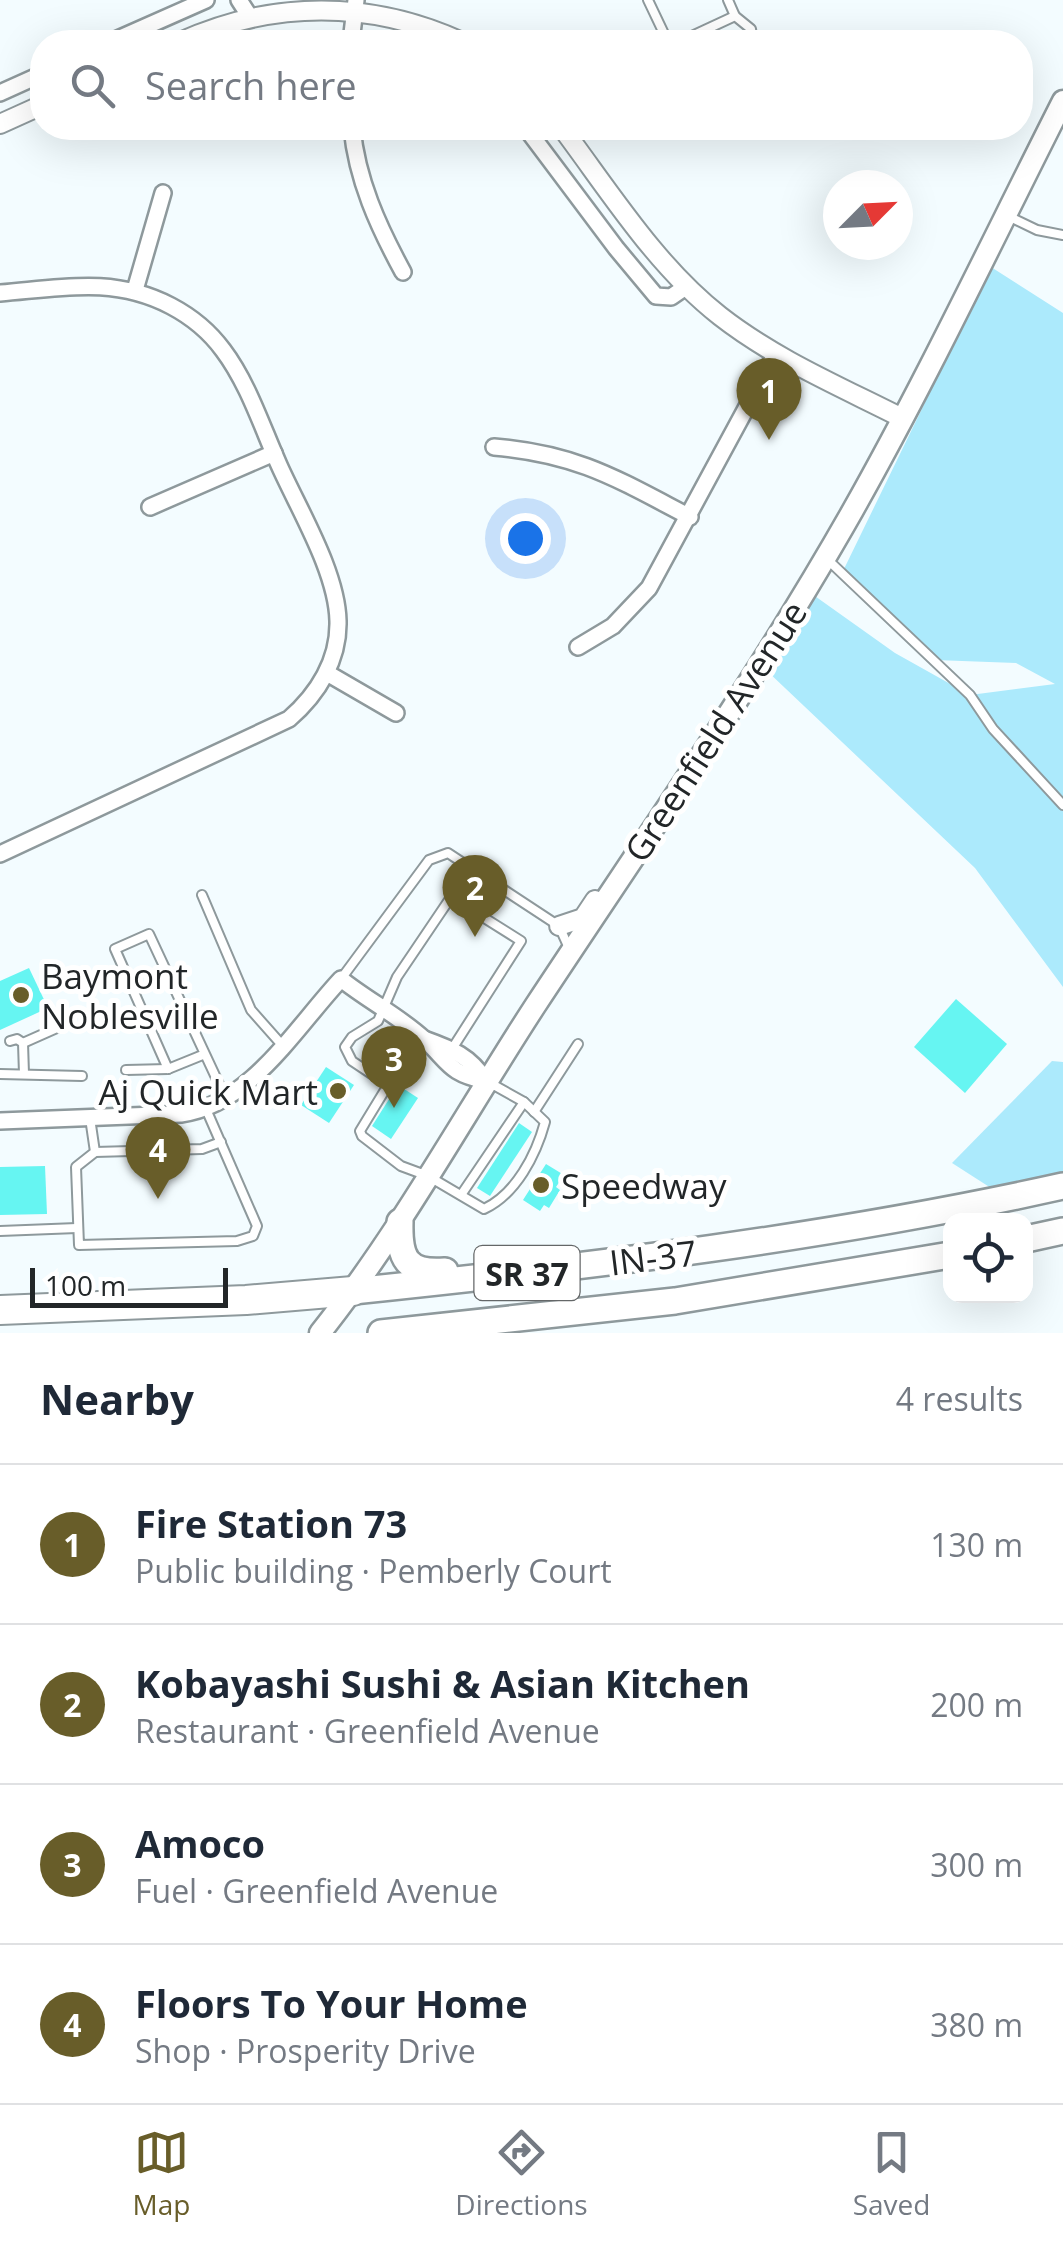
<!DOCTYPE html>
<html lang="en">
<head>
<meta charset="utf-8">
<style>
	:root { --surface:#fff; --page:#f6f6f7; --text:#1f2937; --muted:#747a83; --line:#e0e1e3; --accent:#685d29 }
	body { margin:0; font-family:"Open Sans",sans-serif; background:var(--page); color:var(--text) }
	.controls { position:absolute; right:30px; bottom:30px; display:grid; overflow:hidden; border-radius:20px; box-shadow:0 10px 40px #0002 }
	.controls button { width:90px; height:90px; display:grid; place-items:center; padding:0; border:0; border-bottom:2px solid var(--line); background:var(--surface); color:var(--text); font:50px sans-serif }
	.compass { position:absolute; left:823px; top:170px; width:90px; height:90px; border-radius:50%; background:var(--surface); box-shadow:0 10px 40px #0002; rotate:66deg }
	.scale { position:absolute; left:30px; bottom:25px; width:198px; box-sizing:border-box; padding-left:10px; border:5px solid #222628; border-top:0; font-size:28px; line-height:35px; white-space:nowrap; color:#222628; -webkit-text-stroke:8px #fff; paint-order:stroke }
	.you { position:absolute; left:525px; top:538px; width:35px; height:35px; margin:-25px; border:8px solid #fff; border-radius:50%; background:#1a73e8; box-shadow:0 0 0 15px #1a73e833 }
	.badge { display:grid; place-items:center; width:65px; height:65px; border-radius:50%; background:var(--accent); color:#fff; font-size:32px; font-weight:700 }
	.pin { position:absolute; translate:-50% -82px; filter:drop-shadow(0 2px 5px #0008) }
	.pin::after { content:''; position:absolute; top:52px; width:35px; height:30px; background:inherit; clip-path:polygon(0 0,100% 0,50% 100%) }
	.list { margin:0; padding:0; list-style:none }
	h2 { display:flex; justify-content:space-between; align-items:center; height:130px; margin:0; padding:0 40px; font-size:42px }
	h2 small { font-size:32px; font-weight:400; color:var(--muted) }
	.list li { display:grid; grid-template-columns:65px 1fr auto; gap:30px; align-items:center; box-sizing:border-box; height:160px; padding:0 40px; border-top:2px solid var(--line) }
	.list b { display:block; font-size:38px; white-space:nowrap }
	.list p { margin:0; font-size:32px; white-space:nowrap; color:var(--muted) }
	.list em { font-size:32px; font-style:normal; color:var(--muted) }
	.icon { flex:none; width:55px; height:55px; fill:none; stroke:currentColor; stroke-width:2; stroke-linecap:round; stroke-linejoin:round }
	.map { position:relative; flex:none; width:1063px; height:1333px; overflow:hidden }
	.search { position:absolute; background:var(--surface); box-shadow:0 10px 40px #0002; left:30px; right:30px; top:30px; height:110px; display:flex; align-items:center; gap:25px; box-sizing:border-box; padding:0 35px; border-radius:40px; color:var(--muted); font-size:38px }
	.sheet { height:770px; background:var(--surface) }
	nav { display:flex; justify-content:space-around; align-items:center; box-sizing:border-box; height:140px; border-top:2px solid var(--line); background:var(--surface); font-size:28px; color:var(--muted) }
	nav a { display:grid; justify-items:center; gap:5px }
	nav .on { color:var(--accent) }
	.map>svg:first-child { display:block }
	.green { fill:#aceafc }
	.building { fill:#66f5f2 }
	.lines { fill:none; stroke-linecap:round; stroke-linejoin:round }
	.service-casing { stroke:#8e999c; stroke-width:12 }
	.minor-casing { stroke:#8e999c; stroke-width:20 }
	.tertiary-casing { stroke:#8e999c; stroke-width:22 }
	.secondary-casing { stroke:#8e999c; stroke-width:25 }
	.trunk-casing { stroke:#8e999c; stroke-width:30 }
	.motorway-casing { stroke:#8e999c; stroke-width:32 }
	.service { stroke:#fff; stroke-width:8 }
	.minor { stroke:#fff; stroke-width:15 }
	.tertiary { stroke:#fff; stroke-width:18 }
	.secondary { stroke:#fff; stroke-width:20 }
	.trunk { stroke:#fff; stroke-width:25 }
	.motorway { stroke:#fff; stroke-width:28 }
	.poi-dot { fill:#685d29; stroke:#fff; stroke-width:4 }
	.labels { text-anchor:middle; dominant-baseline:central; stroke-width:10; stroke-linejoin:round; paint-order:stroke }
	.shield { fill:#fff; stroke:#646768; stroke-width:2.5 }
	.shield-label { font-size:32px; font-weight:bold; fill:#222628 }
	.street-label { font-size:35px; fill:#222628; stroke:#fff }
	.poi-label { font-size:35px; fill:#222628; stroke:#fff; text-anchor:start }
</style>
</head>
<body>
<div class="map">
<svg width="1063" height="1333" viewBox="0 0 1063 1333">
	<rect width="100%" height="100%" fill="#f3fcff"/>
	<!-- green -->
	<g class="green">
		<path d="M991,267L1063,313V987L975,868L766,670L812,594L895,653L970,695L1055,684L1016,663L935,660L843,571Z"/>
		<path d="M1052,1061L1063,1062V1184L1005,1197L952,1163Z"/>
	</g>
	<!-- building -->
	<g class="building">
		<path d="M29,968L48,1008L0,1030V981Z"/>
		<path d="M956,999L1007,1044L965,1093L914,1047Z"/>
		<path d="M326,1067L354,1085L329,1123L301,1105Z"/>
		<path d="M398,1085L418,1098L391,1139L372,1126Z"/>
		<path d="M519,1123L532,1132L490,1196L477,1188Z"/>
		<path d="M546,1164L564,1175L556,1187L560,1190L549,1208L544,1205L540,1211L523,1200Z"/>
		<path d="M45,1166L47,1214L0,1215V1167Z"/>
	</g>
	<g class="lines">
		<!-- service casing -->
		<g class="service-casing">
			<g id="service">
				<path d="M648,0L668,42"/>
				<path d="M728,0L735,16"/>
				<path d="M679,42L735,16L751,29L753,42"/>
				<path d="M572,141L589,128"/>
				<path d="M1010,217L1037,230L1063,235"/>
				<path d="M828,560L970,695L993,729L1063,805"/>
				<path d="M202,895L251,1010L282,1045"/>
				<path d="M341,979L429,860L448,853L559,926L569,948"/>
				<path d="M424,1039L388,1085L360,1131L362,1136L401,1166L428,1176L484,1209C516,1194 536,1155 545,1122L524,1102L490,1083"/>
				<path d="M10,1041L17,1039L23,1043L24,1074"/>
				<path d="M23,1043L68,1023"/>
				<path d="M205,1054L168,1069L115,949L149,934L226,1099"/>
				<path d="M126,1070L168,1069"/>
				<path d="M0,1074L82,1076"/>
				<path d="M388,1085L352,1061L345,1047L352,1037L378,1021L397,977L451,897L521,941L452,1049"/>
				<path d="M534,1112L578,1044"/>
				<path d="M90,1118L95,1152L76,1167L79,1245L237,1241L253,1236L257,1226L206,1109"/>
				<path d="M95,1152L202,1149L221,1142"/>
				<path d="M461,1195L524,1102"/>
				<path d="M0,1231L77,1228"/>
			</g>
		</g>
		<!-- minor casing -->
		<g class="minor-casing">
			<g id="minor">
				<path d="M239,0L250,17"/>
				<path d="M111,42L206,0"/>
				<path d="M351,42L356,0"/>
				<path d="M0,93L42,74"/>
				<path d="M352,128C357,180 378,226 403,272"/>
				<path d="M526,128L616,248L656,296L671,297L687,286"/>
				<path d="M135,290L163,193"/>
				<path d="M0,293C61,288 114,276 171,306C190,316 209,331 223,350C248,383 262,427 279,465C299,510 337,572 338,621C339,660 318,694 289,719L0,854"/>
				<path d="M494,447C578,454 617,479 690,517"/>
				<path d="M150,507L274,453"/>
				<path d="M578,647L613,626L649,588L776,353"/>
				<path d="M327,673L396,713"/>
				<path d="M424,1039C452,1049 470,1056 486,1081"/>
				<path d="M0,1121L181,1114C250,1105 296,1027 341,979C367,1000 399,1016 424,1039C450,1063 448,1073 486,1081"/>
			</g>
		</g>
		<!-- tertiary casing -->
		<g class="tertiary-casing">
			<g id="tertiary">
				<path d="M180,42C273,0 370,0 462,42"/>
				<path d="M0,124L42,105"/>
				<path d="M562,128C610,192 656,266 720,316C775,359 841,387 902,418"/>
				<path d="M559,926L583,918L595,900"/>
			</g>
		</g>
		<!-- secondary casing -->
		<g class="secondary-casing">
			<path id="secondary" d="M320,1333C401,1231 464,1115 535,1006C643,842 756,681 853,510C928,377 994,237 1063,101"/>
		</g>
		<!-- trunk casing -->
		<g class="trunk-casing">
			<g id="trunk">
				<path d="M400,1222C399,1258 406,1274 445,1271"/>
				<path d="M1026,1239L1063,1231"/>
				<path d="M353,1291C592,1266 829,1238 1063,1186"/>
				<path d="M381,1333L675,1301L950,1255"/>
			</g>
		</g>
		<!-- motorway casing -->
		<g class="motorway-casing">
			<path id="motorway" d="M0,1310L246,1300L353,1291"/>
		</g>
		<!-- service -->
		<use href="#service" class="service"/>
		<!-- minor -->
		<use href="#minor" class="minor"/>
		<!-- tertiary -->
		<use href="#tertiary" class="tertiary"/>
		<!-- secondary -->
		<use href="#secondary" class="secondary"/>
		<!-- trunk -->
		<use href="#trunk" class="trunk"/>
		<!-- motorway -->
		<use href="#motorway" class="motorway"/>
	</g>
	<!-- markers -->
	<g class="poi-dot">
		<circle cx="21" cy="995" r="10"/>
		<circle cx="338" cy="1091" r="10"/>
		<circle cx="541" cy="1185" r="10"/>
	</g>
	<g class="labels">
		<!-- shield labels -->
		<rect class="shield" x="474.5" y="1246" width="105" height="54" rx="8"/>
		<g class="shield-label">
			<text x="527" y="1273">SR 37</text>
		</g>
		<!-- street labels -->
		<g class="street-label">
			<text transform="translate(715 731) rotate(-57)">Greenfield Avenue</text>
			<text transform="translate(653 1257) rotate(-7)">IN-37</text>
		</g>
		<!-- poi labels -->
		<g class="poi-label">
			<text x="41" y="975">Baymont<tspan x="41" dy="40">Noblesville</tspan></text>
			<text x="318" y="1091" text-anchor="end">Aj Quick Mart</text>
			<text x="561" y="1185">Speedway</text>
		</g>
	</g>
</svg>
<div class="controls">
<button><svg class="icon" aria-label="locate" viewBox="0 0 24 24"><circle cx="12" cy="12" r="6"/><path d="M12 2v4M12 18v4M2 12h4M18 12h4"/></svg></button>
</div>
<svg class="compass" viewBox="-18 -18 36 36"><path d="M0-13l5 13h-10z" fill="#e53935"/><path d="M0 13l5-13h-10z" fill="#747a83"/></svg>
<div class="scale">100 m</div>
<div class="you"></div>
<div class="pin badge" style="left:769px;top:440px">1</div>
<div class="pin badge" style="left:475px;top:937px">2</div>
<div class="pin badge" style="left:394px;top:1108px">3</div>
<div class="pin badge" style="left:158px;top:1199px">4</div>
<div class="search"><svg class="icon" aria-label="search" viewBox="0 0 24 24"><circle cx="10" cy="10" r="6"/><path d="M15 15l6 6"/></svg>Search here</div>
</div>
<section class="sheet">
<h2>Nearby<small>4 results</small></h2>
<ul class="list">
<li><span class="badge">1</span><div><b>Fire Station 73</b><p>Public building · Pemberly Court</p></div><em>130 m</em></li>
<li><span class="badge">2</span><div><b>Kobayashi Sushi &amp; Asian Kitchen</b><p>Restaurant · Greenfield Avenue</p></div><em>200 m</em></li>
<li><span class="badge">3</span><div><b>Amoco</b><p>Fuel · Greenfield Avenue</p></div><em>300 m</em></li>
<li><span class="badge">4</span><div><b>Floors To Your Home</b><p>Shop · Prosperity Drive</p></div><em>380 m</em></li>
</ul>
</section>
<nav>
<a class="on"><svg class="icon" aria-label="map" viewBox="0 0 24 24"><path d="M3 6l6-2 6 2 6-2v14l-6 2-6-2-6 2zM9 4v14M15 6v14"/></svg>Map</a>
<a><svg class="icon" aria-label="directions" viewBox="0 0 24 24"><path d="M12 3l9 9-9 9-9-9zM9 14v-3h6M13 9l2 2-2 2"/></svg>Directions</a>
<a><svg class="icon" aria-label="saved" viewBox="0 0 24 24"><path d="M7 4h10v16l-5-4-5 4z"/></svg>Saved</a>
</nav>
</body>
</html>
